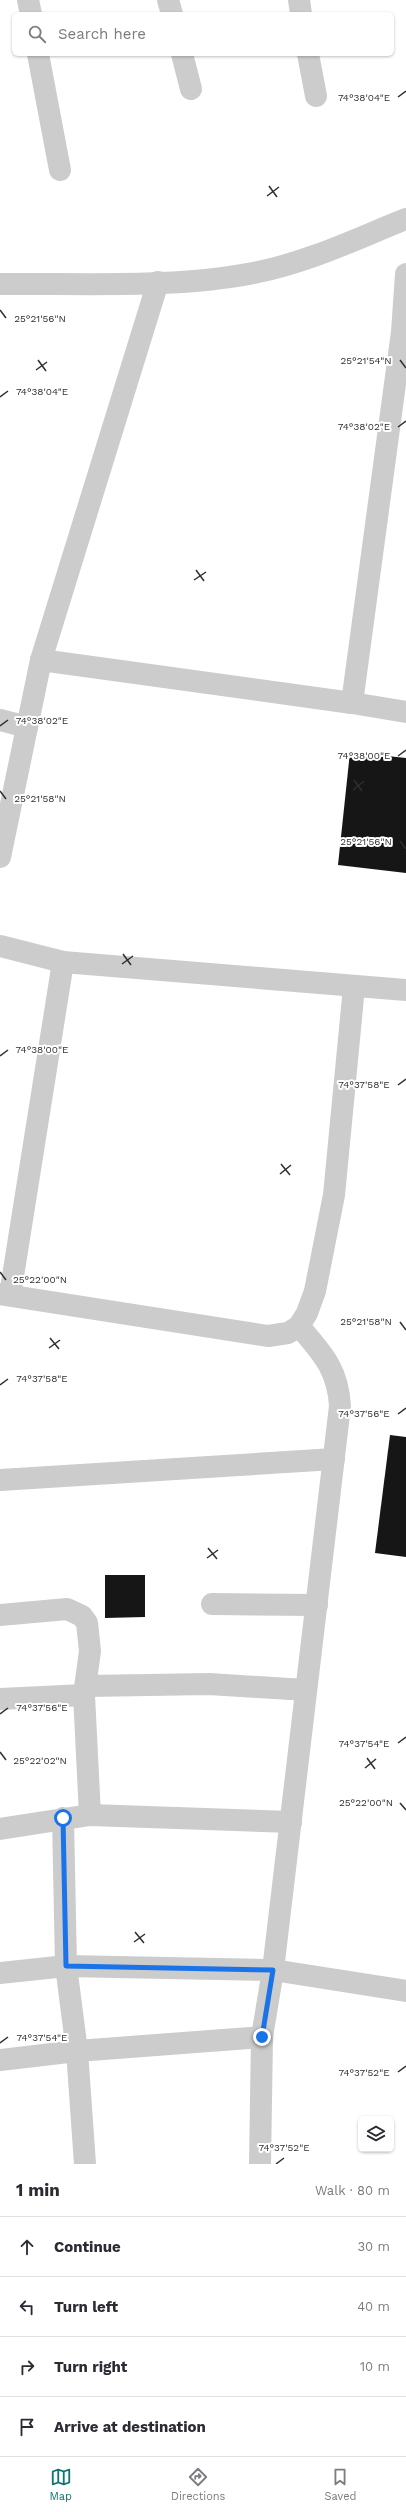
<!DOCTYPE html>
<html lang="en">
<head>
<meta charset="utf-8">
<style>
	:root { --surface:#fff; --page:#f7f7f7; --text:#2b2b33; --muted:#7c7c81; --line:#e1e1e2; --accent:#0f766e }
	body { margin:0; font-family:"Work Sans",sans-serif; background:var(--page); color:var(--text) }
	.controls { position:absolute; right:12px; bottom:12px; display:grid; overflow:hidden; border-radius:6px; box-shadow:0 1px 3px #0004 }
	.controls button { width:36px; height:36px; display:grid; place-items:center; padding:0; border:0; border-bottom:1px solid var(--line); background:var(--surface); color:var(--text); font:20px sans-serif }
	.stop { position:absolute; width:12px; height:12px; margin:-9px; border:3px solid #1a73e8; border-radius:50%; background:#fff }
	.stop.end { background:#1a73e8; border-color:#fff; box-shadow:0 1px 4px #0008 }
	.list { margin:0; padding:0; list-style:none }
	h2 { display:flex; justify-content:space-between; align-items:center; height:52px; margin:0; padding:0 16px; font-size:17px }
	h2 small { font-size:13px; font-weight:400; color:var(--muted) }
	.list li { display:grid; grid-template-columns:26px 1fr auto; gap:12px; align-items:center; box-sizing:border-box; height:60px; padding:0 16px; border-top:1px solid var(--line) }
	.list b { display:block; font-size:15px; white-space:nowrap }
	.list em { font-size:13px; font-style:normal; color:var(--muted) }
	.icon { flex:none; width:22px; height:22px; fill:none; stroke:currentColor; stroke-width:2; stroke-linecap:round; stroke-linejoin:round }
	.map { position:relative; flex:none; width:406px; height:2164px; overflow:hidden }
	.search { position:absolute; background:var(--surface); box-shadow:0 1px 3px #0004; left:12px; right:12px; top:12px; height:44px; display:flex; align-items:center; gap:10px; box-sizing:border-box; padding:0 14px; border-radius:6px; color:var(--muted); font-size:15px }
	.sheet { height:292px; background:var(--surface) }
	nav { display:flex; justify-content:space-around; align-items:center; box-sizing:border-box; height:56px; border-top:1px solid var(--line); background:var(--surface); font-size:11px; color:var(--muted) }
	nav a { display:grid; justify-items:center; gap:2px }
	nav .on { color:var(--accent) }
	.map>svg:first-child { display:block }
	.building { fill:#161616 }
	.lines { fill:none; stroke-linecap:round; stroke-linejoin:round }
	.street { stroke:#ccc; stroke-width:22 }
	.route { stroke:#1a73e8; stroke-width:5 }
	.ticks { fill:none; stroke:#2f2f2f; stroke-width:1.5 }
	.ticks-label { font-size:10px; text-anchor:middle; fill:#2f2f2f; stroke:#fff; stroke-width:4; stroke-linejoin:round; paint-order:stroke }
</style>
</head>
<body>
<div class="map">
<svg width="406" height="2164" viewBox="0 0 406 2164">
	<rect width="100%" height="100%" fill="#fff"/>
	<!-- building -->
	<g class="building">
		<path d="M350,752L406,758V873L338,865Z"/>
		<path d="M390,1435L406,1437V1557L375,1553Z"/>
		<path d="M105,1575H145V1617L105,1618Z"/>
	</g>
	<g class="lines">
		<!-- street -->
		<g class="street">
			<path d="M28,0L31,14"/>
			<path d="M168,0L172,14"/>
			<path d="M299,0L301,14"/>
			<path d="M38,54L60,170"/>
			<path d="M182,54L191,89"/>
			<path d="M308,54L316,96"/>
			<path d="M0,284C82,283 177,289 258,272C309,262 358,238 406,219"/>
			<path d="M41,660L352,703L406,712"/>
			<path d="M352,703L402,332L406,274"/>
			<path d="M0,720L27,727"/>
			<path d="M0,857L41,660L158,282"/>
			<path d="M0,946L63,962L406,990"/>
			<path d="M0,1294L268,1336L288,1333L299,1326L307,1313L315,1291L334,1195L354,987"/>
			<path d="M10,1295L63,962"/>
			<path d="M0,1480L334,1459"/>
			<path d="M212,1604L317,1605"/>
			<path d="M0,1615L67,1609L82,1616L87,1623L90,1651L84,1695L90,1815"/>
			<path d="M87,1686L209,1684L306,1690"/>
			<path d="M0,1699L84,1695"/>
			<path d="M63,1818L66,1966L77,2051L85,2164"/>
			<path d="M0,1829L90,1815L291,1822"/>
			<path d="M0,1973L66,1966L273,1970L406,1991"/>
			<path d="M0,2060L77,2051L262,2037"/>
			<path d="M260,2164L262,2037L273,1970L340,1406C338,1369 322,1353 299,1326"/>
		</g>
	</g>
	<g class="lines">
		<!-- route -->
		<path class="route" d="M63,1818L66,1966L273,1970L262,2037"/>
	</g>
	<!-- ticks -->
	<path class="ticks" d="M398,97L406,91M269,186L277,197M267,196L279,187M0,310L6,318M38,360L46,371M400,360L406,368M36,370L47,362M0,397L8,391M398,427L406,421M196,570L204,581M194,580L206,572M0,726L8,720M398,756L406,750M354,780L362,791M353,790L364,781M0,791L6,799M400,841L406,849M123,954L131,965M122,964L133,956M0,1056L8,1050M398,1085L406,1079M281,1164L290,1175M280,1174L291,1165M0,1272L6,1280M400,1322L406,1330M50,1338L59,1349M49,1348L60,1340M0,1385L8,1379M398,1414L406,1408M208,1548L217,1559M207,1558L218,1550M0,1714L8,1708M398,1743L406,1737M0,1752L6,1760M367,1758L375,1769M365,1768L376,1759M400,1803L406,1810M135,1932L144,1943M134,1942L145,1934M0,2043L8,2037M398,2072L406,2066M276,2164L284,2158"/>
	<g class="ticks-label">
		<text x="364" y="101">74°38'04"E</text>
		<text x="40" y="322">25°21'56"N</text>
		<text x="366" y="364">25°21'54"N</text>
		<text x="42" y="395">74°38'04"E</text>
		<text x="364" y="430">74°38'02"E</text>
		<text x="42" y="724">74°38'02"E</text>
		<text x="364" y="759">74°38'00"E</text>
		<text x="40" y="802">25°21'58"N</text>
		<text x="366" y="845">25°21'56"N</text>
		<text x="42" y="1053">74°38'00"E</text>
		<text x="364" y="1088">74°37'58"E</text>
		<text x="40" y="1283">25°22'00"N</text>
		<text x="366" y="1325">25°21'58"N</text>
		<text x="42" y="1382">74°37'58"E</text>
		<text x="364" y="1417">74°37'56"E</text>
		<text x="42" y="1711">74°37'56"E</text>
		<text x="364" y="1747">74°37'54"E</text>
		<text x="40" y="1764">25°22'02"N</text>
		<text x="366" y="1806">25°22'00"N</text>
		<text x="42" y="2041">74°37'54"E</text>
		<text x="364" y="2076">74°37'52"E</text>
		<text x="284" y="2151">74°37'52"E</text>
	</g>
</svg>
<div class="controls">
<button><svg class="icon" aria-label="layers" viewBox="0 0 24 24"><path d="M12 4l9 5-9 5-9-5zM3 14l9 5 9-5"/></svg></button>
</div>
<div class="stop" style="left:63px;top:1818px"></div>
<div class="stop end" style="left:262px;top:2037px"></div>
<div class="search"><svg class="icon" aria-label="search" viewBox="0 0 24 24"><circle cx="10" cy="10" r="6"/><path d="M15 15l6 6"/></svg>Search here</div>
</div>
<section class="sheet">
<h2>1 min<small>Walk · 80 m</small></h2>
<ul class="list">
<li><svg class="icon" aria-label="ahead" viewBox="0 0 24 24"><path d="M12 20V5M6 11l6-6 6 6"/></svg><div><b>Continue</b></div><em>30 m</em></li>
<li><svg class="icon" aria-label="left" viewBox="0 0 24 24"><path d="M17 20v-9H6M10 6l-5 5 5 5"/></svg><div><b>Turn left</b></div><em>40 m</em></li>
<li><svg class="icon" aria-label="right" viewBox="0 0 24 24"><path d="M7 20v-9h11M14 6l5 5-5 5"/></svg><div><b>Turn right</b></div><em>10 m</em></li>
<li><svg class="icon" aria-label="arrive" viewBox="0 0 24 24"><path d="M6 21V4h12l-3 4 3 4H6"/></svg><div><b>Arrive at destination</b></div></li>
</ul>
</section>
<nav>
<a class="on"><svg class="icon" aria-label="map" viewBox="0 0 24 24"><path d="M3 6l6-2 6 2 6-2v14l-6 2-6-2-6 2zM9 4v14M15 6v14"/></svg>Map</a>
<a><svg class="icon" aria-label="directions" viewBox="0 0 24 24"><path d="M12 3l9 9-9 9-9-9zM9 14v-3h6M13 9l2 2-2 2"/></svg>Directions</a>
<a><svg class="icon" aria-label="saved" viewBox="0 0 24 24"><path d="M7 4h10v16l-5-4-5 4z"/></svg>Saved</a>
</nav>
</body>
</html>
